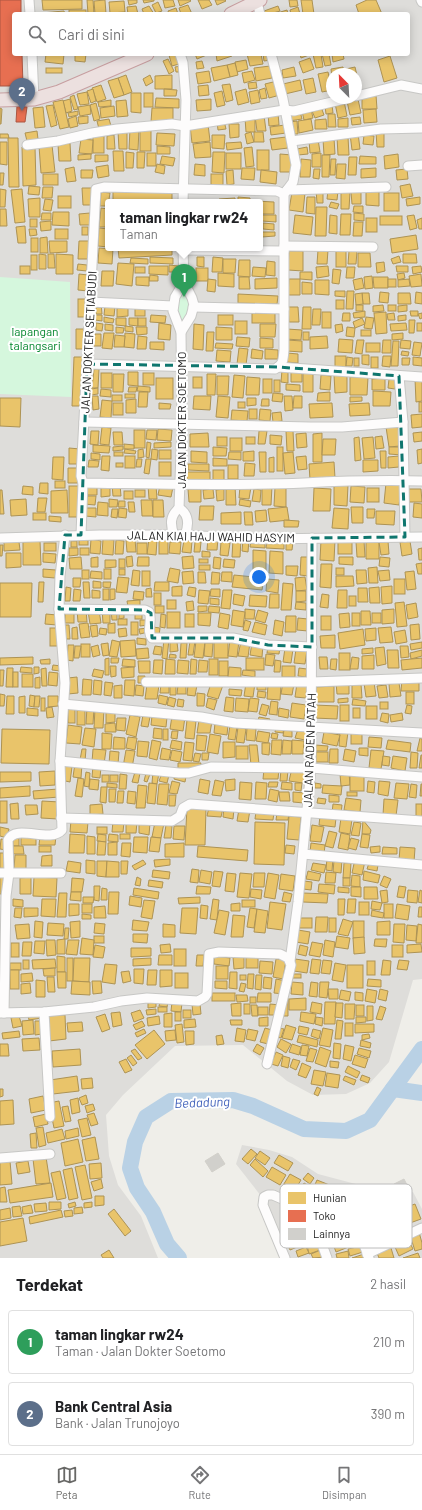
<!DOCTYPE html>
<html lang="id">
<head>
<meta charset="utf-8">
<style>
	:root { --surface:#fff; --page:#f2f2f2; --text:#202124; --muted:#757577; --line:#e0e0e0; --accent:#686866 }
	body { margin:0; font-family:Barlow,sans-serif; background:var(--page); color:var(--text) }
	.compass { position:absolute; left:326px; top:68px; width:36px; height:36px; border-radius:50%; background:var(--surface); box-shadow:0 2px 10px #0003; rotate:336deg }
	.you { position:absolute; left:259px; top:577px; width:14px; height:14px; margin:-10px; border:3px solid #fff; border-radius:50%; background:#1a73e8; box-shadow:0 0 0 6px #1a73e833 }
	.badge { display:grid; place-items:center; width:26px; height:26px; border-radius:50%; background:var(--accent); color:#fff; font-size:13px; font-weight:700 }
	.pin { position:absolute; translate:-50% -33px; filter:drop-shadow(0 1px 2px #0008) }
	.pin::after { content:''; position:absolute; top:21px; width:14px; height:12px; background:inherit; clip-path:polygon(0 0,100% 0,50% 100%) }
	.popup { position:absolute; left:105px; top:199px; width:158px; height:52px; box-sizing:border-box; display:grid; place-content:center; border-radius:4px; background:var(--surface); filter:drop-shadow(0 1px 3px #0005); font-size:13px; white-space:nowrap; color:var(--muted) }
	.popup b { font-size:15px; color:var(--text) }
	.popup::after { content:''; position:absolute; left:50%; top:100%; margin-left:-8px; border:8px solid transparent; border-top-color:var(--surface) }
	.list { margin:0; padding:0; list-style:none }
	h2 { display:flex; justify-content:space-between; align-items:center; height:52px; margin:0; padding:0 16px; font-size:17px }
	h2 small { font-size:13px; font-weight:400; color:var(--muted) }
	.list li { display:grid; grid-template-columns:26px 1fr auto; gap:12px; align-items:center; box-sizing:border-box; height:64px; margin:0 8px 8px; padding:0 8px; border:1px solid var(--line); border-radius:4px }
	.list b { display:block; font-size:15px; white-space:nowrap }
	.list p { margin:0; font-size:13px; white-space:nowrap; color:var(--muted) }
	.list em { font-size:13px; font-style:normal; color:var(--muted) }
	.icon { flex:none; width:22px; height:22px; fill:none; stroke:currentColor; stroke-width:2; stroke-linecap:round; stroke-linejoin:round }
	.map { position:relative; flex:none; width:422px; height:1258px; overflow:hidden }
	.search { position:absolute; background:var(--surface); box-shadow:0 2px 10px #0003; left:12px; right:12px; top:12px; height:44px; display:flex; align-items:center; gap:10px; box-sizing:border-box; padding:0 14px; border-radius:4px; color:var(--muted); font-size:15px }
	.sheet { height:196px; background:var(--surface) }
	nav { display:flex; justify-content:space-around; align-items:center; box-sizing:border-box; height:56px; border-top:1px solid var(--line); background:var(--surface); font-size:11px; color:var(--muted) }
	nav a { display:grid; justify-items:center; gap:2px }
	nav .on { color:var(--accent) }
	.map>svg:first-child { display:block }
	.residential { fill:#deddda; fill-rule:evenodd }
	.park { fill:#d5f7dd }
	.homes { fill:#e9c46a; stroke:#ad9354 }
	.shops { fill:#e76f51; stroke:#ab5742 }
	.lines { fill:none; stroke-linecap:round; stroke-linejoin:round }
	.river { stroke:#b9d1e5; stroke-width:16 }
	.building { fill:#d1d0cc; stroke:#d2d0ca }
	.minor-casing { stroke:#c7c7c5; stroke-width:11 }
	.highway-casing { stroke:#c79ea0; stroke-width:15 }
	.minor { stroke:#fdfcfc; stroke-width:9 }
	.highway { stroke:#ece0df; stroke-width:13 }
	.marked { fill:none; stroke:#0f766e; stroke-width:3; stroke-dasharray:8 5; stroke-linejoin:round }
	.labels { text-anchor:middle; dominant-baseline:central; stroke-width:4; stroke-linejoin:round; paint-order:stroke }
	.park-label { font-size:12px; fill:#02862c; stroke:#fff }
	.street-label { font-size:12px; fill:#202020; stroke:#fff }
	.water-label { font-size:13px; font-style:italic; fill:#4262bb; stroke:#fff }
	.key { fill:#fff; stroke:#bcbcbc; stroke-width:1 }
	.key-label { font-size:11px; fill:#202020 }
</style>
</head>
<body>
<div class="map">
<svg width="422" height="1258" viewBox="0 0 422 1258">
	<rect width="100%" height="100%" fill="#efeee9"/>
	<!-- residential -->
	<g class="residential">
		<path d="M0,0H422V979L413,980L389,1062L370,1083L346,1094L313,1095L287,1081L243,1045L175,1046L123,1095L106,1115L109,1156L118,1185L141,1216L158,1258H0ZM14,14H408V54H14ZM332,74H356V98H332ZM108,202H260V248H108Z"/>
		<path d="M242,1145L269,1150L292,1157L318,1174L367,1187L389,1198L413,1192L422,1209V1258H284L261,1196L236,1164Z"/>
	</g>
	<!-- park -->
	<g class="park">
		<path d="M0,277L70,282L71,397L0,394Z"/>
		<path d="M183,288L190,306L182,323L177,306Z"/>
	</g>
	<!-- homes -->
	<g class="homes">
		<path d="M42,0H82V9L43,10Z"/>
		<path d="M87,0H93L94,14H88Z"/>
		<path d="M105,0L106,14H95L94,1Z"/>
		<path d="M128,0H137V3L129,5Z"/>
		<path d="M143,0H154V1L144,3Z"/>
		<path d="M163,0H173L175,6L165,8Z"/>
		<path d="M178,0H190L191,1L180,6Z"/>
		<path d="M198,0H209L212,5L202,9Z"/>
		<path d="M215,0H225L226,1L217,5Z"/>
		<path d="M289,0H297L298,6L290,7Z"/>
		<path d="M301,0H312L314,14H303Z"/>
		<path d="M367,0H376L382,14H359L356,5Z"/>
		<path d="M124,1L125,12L110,13L109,2Z"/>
		<path d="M158,2L162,11L156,13L152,5Z"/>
		<path d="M188,5L192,14H181L179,8Z"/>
		<path d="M136,6L138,14H128L127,7Z"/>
		<path d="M149,6L154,14H144L142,9Z"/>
		<path d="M278,6L280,11L270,14H265L264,11Z"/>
		<path d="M298,7L300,14H291L290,10Z"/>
		<path d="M176,8L178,14H169L168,11Z"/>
		<rect x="69" y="10" width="17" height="4"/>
		<path d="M287,10L288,14H274Z"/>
		<path d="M64,11L65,14H42L41,13Z"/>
		<path d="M46,54H64L63,64L45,62Z"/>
		<path d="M75,54H86L85,62L75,61Z"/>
		<path d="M176,54L179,64L172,66L169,55Z"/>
		<path d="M195,54H209L197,59Z"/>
		<path d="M216,54H232V56L217,61Z"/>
		<path d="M247,54H261L263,64L250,66Z"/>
		<path d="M263,54H270L271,60L264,61Z"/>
		<path d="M300,54H308L309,55L301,58Z"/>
		<path d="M313,54H321L323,67L316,68Z"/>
		<path d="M322,54H329L331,65L325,66Z"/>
		<path d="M332,54H343L344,59L333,62Z"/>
		<path d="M390,56L397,78L384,82L378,60Z"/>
		<path d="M310,58L314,69L303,73L299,62Z"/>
		<path d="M168,59L174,71L169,74L163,61Z"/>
		<path d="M246,60L248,69L237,72L235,62Z"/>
		<path d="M202,61L204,68L197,69L196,62Z"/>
		<path d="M235,63L238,75L230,77L227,65Z"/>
		<path d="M227,65L230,77L214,81L211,68Z"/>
		<path d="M181,66L182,72H176L175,67Z"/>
		<path d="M270,66L272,78L256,81L254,68Z"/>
		<path d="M294,67L296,76L283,78L282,70Z"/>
		<path d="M343,67L344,74H332V78L331,69Z"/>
		<path d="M355,67L359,84L356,85V74H347L346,69Z"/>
		<rect x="46" y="68" width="16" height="5"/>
		<path d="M209,71L211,82L198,84L196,73Z"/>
		<path d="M252,71L255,80L244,83L242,73Z"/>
		<path d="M328,72L332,90L322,92L318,74Z"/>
		<path d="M126,75L132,92L124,95L118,78Z"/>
		<path d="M150,75L153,82L146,86L143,79Z"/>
		<path d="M172,75V89H155V76Z"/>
		<path d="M118,78L124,95L114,98L108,81Z"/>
		<path d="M313,78L316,92L306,94L303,80Z"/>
		<path d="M300,80L302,90L285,94L283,84Z"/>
		<path d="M277,81L280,95L269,98L265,84Z"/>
		<path d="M256,82L257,88L249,89L248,83Z"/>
		<path d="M230,84L233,100L226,102L222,85Z"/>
		<path d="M101,85L106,99L97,102L92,88Z"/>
		<path d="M208,85L209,95L199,96L198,86Z"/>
		<path d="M265,88L267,98L261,99L259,90Z"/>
		<path d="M93,89L96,101L91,103L87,91Z"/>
		<path d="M164,89L177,90L176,96H164Z"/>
		<path d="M246,89L249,102L238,105L235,92Z"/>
		<path d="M258,90L260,102L251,104L249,92Z"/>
		<path d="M222,91L225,105L217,107L214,93Z"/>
		<path d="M87,92L89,104L80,105L77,94Z"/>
		<path d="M131,93H141V113L131,112Z"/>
		<rect x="144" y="93" width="9" height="14"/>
		<path d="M74,95L78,109L74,110L70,97Z"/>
		<path d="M376,95L377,109H362V96Z"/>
		<path d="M156,98L179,99V108L155,107Z"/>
		<path d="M70,99L72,111L66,113L63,101Z"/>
		<path d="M211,99V110L197,111L196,100Z"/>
		<path d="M358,99L361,113L350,115L347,101Z"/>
		<path d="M63,100L69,127L60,129L53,102Z"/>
		<path d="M111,100V106L99,107L98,102Z"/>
		<path d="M126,100L128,116L117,117L116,101Z"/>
		<path d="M344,101L347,116L338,118L335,103Z"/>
		<path d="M96,103L100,119L94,121L90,105Z"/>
		<path d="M53,105L57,125L51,127L46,106Z"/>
		<path d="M90,105L91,114L80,116L78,107Z"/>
		<path d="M332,105L333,113L326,114L325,106Z"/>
		<path d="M114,106L115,116L101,118L100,108Z"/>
		<path d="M43,107L45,127L35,128L33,108Z"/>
		<path d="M321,107L324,115L315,118L312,111Z"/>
		<path d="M0,108L2,109L1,124H0Z"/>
		<path d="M152,108H173V122H151Z"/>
		<path d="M311,109L313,118L304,120L302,111Z"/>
		<path d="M376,109L377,122L364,123L363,110Z"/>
		<path d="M78,111V115L69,117L68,113Z"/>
		<path d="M300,111L302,119L289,121L287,113Z"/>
		<path d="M278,113L279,125L269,126L268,114Z"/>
		<path d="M328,114H335L336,127H328Z"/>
		<path d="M264,115L266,131H257L255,116Z"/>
		<path d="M76,116L78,126L70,128L68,119Z"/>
		<path d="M88,116V123L79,124L78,117Z"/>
		<path d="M255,117V132H246L245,118Z"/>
		<path d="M360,117L361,124L352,125L351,118Z"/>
		<path d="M348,118V127H338V119Z"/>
		<path d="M109,119L111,126L99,129L97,121Z"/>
		<path d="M311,119L313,130L299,133L298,121Z"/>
		<path d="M326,119L327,129H315V120Z"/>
		<path d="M224,121L226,129L218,130L217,122Z"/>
		<path d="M297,121L298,134H291L290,122Z"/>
		<path d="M208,124L210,141L192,143L190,126Z"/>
		<path d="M229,124H239V137L230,138Z"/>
		<path d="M285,125L286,133L271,135L270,127Z"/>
		<path d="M130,129H139L138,150L129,149Z"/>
		<rect x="140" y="130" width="11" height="21"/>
		<path d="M37,131L38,139L27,141L25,133Z"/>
		<path d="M118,131H127V149H119Z"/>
		<path d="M251,132L254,142L247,144L245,134Z"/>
		<path d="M254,132H263L264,142H254Z"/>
		<path d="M376,132H384V147H377Z"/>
		<path d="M157,133L175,134L174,146L156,145Z"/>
		<path d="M358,133L360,149L352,150L350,134Z"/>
		<path d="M0,134H8L9,138H0Z"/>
		<rect x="93" y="134" width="11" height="19"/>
		<path d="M114,135L115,149H107V136Z"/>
		<path d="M212,135H225L224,149L212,148Z"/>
		<path d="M364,135L374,136L373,145L363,144Z"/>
		<path d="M286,137L288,148L272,150L270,139Z"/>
		<path d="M337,137H348L349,155H338Z"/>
		<path d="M8,138H18L19,187H9Z"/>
		<path d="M334,138L335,154L324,155L323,139Z"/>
		<path d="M81,139L93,140L92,154L79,153Z"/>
		<path d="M318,139L320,152L310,153L309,140Z"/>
		<path d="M0,142H7V165L0,164Z"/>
		<path d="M210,142L211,157L195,158L193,144Z"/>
		<path d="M241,142L242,148L227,150L226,143Z"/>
		<path d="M70,143L71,161H59L58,144Z"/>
		<path d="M52,145L55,172L41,173L39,146Z"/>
		<path d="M157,146L170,147V154H157Z"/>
		<path d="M22,147H35L36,185L23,186Z"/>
		<path d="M252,147L254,166L246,167L244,148Z"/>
		<path d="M307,147L308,154L298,155L297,149Z"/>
		<rect x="257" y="150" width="12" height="20"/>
		<path d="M113,151H123L124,171H114Z"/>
		<path d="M126,152L134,153L133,168H126Z"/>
		<path d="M137,152H145L144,168H137Z"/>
		<path d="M213,152H225L224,173L212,172Z"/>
		<rect x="147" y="153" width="9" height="13"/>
		<rect x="226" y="153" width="15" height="16"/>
		<path d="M321,153V167H312V154Z"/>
		<path d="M91,154V159L78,160V155Z"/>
		<path d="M280,154L292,155V172H280Z"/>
		<path d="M398,154L399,167L385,169L384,156Z"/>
		<path d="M95,155H108V161L95,162Z"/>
		<path d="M322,155H330L329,177H322Z"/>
		<path d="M162,156L175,158L173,166L160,164Z"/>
		<path d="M360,156L376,157V164H359Z"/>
		<path d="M349,157H357L356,175H348Z"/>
		<path d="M301,159L311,160L310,177H300Z"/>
		<path d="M331,159H336L335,175H330Z"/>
		<path d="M157,164L165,166L164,174L155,172Z"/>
		<path d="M195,164L205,165V176L194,175Z"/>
		<path d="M337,164H346L345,179L336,178Z"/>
		<path d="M108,165L109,176L98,178L96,167Z"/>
		<path d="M74,167L76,181L67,182L65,169Z"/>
		<path d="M242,168H255L254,180L241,179Z"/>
		<path d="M376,168V177L361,178V169Z"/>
		<path d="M314,169H320L319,179L313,178Z"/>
		<path d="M407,169L408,179L397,180L396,170Z"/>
		<path d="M81,170H93L92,178H81Z"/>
		<path d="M233,170L234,184L227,185L226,171Z"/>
		<path d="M261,170L277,172L276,184L260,182Z"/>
		<path d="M0,173H4L3,185H0Z"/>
		<rect x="43" y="174" width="15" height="11"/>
		<rect x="211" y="174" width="12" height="11"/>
		<path d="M410,184L413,196L402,198L400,186Z"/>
		<path d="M29,186L40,187L39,195L28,194Z"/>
		<path d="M43,187H53L52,198H42Z"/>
		<path d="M82,188H93V205H83Z"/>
		<path d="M0,189L6,190L5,207H0Z"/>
		<path d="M22,189L25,222L15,223L11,190Z"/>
		<path d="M172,190V201L113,202V191Z"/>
		<path d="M316,190H323V203H317Z"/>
		<path d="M328,190L338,191L337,200L327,199Z"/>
		<path d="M366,190H379V206L366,205Z"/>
		<path d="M361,191V204H352L351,192Z"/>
		<path d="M101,192L110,193L108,206H100Z"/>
		<path d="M292,192L305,193L303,212L289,210Z"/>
		<path d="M341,192H350L349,209H341Z"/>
		<rect x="384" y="193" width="15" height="18"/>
		<rect x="58" y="196" width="13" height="12"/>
		<path d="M238,197L250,198V202H238Z"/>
		<path d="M307,197H315V214L306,213Z"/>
		<path d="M420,197V204L407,206L406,199Z"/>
		<path d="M40,198V217H29L28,199Z"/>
		<path d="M235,198V202H220L219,199Z"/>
		<path d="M45,199L53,200L51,211L43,210Z"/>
		<rect x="195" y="200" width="11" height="2"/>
		<path d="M255,201L274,202V214H260V202Z"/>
		<path d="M331,202L339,204L337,209L329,207Z"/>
		<path d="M354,206H363V213L353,212Z"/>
		<path d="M316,207H327L326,236H315Z"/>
		<path d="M101,208L108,209V227H99Z"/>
		<path d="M0,209H6L7,226H0Z"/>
		<path d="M53,212H69V226L52,225Z"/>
		<path d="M42,213H51V220H41Z"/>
		<path d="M90,213V225H80L79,214Z"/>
		<path d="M354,213L364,214V221L354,220Z"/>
		<path d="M341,214H351L350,235H340Z"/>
		<path d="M262,215H276V222L262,221Z"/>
		<path d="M295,215L313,217L311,235L293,233Z"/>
		<path d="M330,215L337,216V234L329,233Z"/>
		<path d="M414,215L417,228L410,230L407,216Z"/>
		<rect x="380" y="216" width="22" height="9"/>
		<rect x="366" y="218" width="11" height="14"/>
		<path d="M422,218V229H419L417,220Z"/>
		<rect x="30" y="219" width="7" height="8"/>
		<path d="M51,221V230L41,231L40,222Z"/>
		<path d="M354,222H363L362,236H353Z"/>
		<path d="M263,223L274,224V230L263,229Z"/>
		<path d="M25,226L26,243H18L16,227Z"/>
		<rect x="82" y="227" width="6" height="8"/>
		<path d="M99,228L108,229V247L98,246Z"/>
		<path d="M29,229H36L37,235L30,236Z"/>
		<rect x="55" y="229" width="13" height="10"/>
		<path d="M262,232H275V236L262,237Z"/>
		<path d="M416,235L418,249L392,253L390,239Z"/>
		<path d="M47,237L48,253H40V238Z"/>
		<rect x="31" y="238" width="7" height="14"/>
		<path d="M49,241H67V252L50,253Z"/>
		<path d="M79,241H89L88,259H78Z"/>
		<path d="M99,248L113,249L112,264L98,263Z"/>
		<path d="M118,248H172V255L119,258Z"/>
		<path d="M318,250H328L327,264H317Z"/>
		<path d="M289,251H303V271L288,270Z"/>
		<rect x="336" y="251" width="10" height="16"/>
		<path d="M349,251H357L356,264H348Z"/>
		<path d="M358,253H370L371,267H358Z"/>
		<path d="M39,254L46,255V269H39Z"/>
		<path d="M48,254H54L55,268H48Z"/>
		<path d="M56,254L73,255V274H56Z"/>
		<path d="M403,254H416L417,263H403Z"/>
		<rect x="31" y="255" width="6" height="15"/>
		<path d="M399,256L401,262L393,264L391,259Z"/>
		<path d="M150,257L173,258V264L150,263Z"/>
		<path d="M197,257H204V267L197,266Z"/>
		<path d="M213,257L223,258L222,272H212Z"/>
		<path d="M131,258L148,259V264L130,263Z"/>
		<path d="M223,259H236L235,273H223Z"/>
		<path d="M239,260H250V277L238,276Z"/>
		<path d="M267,261L275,262V276L266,275Z"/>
		<path d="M384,262L385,271L377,273L376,263Z"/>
		<path d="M118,263L134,264L132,286L116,284Z"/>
		<path d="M78,264L87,265V271L77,270Z"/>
		<path d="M169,265L178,266V272H169Z"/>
		<rect x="20" y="266" width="10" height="8"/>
		<path d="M149,266H168V275L149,274Z"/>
		<path d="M328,266L329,276L317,278L316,267Z"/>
		<path d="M396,266H408V272H397Z"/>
		<path d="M421,266L422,272L413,274L412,267Z"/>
		<rect x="135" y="267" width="10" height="6"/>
		<path d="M253,267L266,268L265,277L252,276Z"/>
		<path d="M347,267H355L354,278H346Z"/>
		<rect x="196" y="268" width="12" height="13"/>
		<path d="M333,269L341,270L339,284L332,283Z"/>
		<path d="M102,271H114L113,286H101Z"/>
		<path d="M300,272H312V280L300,279Z"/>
		<path d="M218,273L234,274V287L218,286Z"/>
		<path d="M404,273L405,278L398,280L397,274Z"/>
		<path d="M79,274L88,275V291L78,290Z"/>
		<path d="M421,274L422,286L411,287L409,276Z"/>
		<path d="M150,275L158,276V281H149Z"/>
		<path d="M372,276L373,288L365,289L364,277Z"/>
		<path d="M136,277H149V286L136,285Z"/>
		<path d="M239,277H249L250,289H239Z"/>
		<path d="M373,277H388V288H374Z"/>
		<path d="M277,278V288L255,289V279Z"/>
		<path d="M362,278L364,288L355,290L353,280Z"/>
		<path d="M208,279L216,280L215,292L207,291Z"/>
		<path d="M289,279H300V295H288Z"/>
		<rect x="388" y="279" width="8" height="8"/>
		<path d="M409,279L410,286L398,287V280Z"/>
		<path d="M315,280H329V295L315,294Z"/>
		<path d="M302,282L312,283V294H302Z"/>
		<path d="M335,291H345V297L335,296Z"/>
		<path d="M347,291H354L353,309H346Z"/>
		<path d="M380,292L389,293L388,303L379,302Z"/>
		<path d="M416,292L422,293V304L415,303Z"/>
		<path d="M362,293H369L370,304H363Z"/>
		<path d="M362,293L363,304L356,305L355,294Z"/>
		<path d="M398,293H410L411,304H398Z"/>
		<path d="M238,294L278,296L277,304L238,303Z"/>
		<rect x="78" y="299" width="9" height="18"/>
		<rect x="336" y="300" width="8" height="9"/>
		<path d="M101,303L102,314H96V304Z"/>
		<rect x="356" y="305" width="7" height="6"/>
		<path d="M383,305L384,311L373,312V306Z"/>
		<rect x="388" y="305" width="8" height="6"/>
		<path d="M407,305V311L398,312V306Z"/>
		<path d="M105,306L115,307L114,316L104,315Z"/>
		<rect x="135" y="307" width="10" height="9"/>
		<path d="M288,307H298L299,322H289Z"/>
		<path d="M303,307H311V329H302Z"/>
		<path d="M117,308H128V316L117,317Z"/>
		<path d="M313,309H321L320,325H312Z"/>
		<path d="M365,311V317L354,318L353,313Z"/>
		<path d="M410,311H418V316H411Z"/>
		<rect x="322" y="312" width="9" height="16"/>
		<path d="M386,312L387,333L376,334L374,313Z"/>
		<rect x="252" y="313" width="23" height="10"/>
		<path d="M343,313H350V321H342Z"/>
		<path d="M394,313L395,320H388L387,314Z"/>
		<path d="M422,313V318L420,319L418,314Z"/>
		<path d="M95,315H102V321L95,320Z"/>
		<path d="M151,315L166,316L165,323L150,322Z"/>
		<rect x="218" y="315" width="15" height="10"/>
		<path d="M406,315V320L398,321V316Z"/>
		<path d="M104,317L114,319L113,323L104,322Z"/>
		<path d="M366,317L374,318L372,329L364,328Z"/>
		<path d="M116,318H126V326L116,325Z"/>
		<path d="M129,318H138V326L129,325Z"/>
		<rect x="138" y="318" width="8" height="8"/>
		<path d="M362,318L365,324L355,328L353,322Z"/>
		<path d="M409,320H415L414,333H409Z"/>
		<rect x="235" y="321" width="12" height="13"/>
		<path d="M96,323L103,324L102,331L96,330Z"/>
		<path d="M159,323L171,325L170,340L158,339Z"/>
		<path d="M406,323L407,330L391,331L390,324Z"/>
		<rect x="417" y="323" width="5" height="8"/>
		<path d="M105,324L113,325V331L105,330Z"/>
		<path d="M194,324L204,325L203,350L193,349Z"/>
		<path d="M260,324H276L275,337H260Z"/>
		<path d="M342,324L343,331L336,333L335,325Z"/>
		<path d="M125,326L133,327V332L125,331Z"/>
		<path d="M116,327L124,328L123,333H116Z"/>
		<path d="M136,327H147V334L137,335Z"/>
		<path d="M216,327L232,328V340H216Z"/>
		<path d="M347,327L355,328L354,337L346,336Z"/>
		<path d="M76,329H85L84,349H76Z"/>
		<path d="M287,329L302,330L301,340L286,339Z"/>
		<rect x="361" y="330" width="10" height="6"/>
		<path d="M207,332H214L213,351H206Z"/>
		<rect x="303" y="332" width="6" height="8"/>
		<path d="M104,333H114L112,349L102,348Z"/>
		<path d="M125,333L135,334L134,348L124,347Z"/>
		<path d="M403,333V339L392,340V334Z"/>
		<path d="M95,334H101V346H94Z"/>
		<path d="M115,335L125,336L124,347H114Z"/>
		<path d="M138,336L147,337L146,349H137Z"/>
		<path d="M327,336L328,348L310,349V337Z"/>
		<path d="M237,337L250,338L249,347L236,346Z"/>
		<path d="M260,338L273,339V348H260Z"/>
		<path d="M339,339L353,340L352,353L338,352Z"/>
		<path d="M287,340L302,341V352L287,351Z"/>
		<path d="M357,340H364L362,354L355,353Z"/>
		<path d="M383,340H391V353H382Z"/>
		<path d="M401,340L411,341L410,349L400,348Z"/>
		<path d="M393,341H399L398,366H391Z"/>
		<path d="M150,342H164V350L150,349Z"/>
		<path d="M414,342L422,343L420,356L412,355Z"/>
		<path d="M216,343L233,344L232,349L215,348Z"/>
		<rect x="366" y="343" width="14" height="9"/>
		<path d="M239,348L248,349L246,365L237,364Z"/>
		<path d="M252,349L263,351L262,359L251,358Z"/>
		<path d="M265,349L278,350V359H265Z"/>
		<path d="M217,350L231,351L230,362L216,361Z"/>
		<path d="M402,351L409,352L408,356L401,355Z"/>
		<path d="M287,353L298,354V363L286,362Z"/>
		<path d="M362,355H369V365L362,364Z"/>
		<rect x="335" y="356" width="11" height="14"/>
		<path d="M383,356H391L390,367L382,366Z"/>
		<path d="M74,357H84L82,406H72Z"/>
		<path d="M347,357L353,358L352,366H346Z"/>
		<rect x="371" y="357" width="7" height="11"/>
		<path d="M413,357L422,358V366L413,365Z"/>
		<rect x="354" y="358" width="5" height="8"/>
		<path d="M402,358H410L409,365H402Z"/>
		<path d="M94,369H99L98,388H92Z"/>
		<path d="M282,370H288V383L281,382Z"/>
		<path d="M302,370V382H291V371Z"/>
		<path d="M128,372H138V386L128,385Z"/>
		<path d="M313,372V392H303V373Z"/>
		<rect x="101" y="373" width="11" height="15"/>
		<rect x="143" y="373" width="11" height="12"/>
		<path d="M113,374H124L123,392H113Z"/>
		<path d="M207,374H216L215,395H207Z"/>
		<path d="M234,375L245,376L243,398L232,397Z"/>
		<path d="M321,375L331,376L330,390L320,389Z"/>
		<path d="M334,375H347V392L335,393Z"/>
		<path d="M217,376H229L228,395H217Z"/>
		<rect x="193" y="377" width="9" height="11"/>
		<path d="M247,377L260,378L259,395H246Z"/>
		<path d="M350,377H368L367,395H350Z"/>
		<rect x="156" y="378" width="17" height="21"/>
		<path d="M385,378V390H372V379Z"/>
		<rect x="263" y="379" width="9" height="14"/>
		<path d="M389,379L396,380L395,389L388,388Z"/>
		<path d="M415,379H422V401L416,402Z"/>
		<rect x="274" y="380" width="6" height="12"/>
		<path d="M286,384L300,385V391L286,390Z"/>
		<path d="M138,386L150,387V392L137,391Z"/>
		<path d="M129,387H137L136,392H128Z"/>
		<path d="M98,388V394L91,395V389Z"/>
		<path d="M101,389L111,390V397L100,396Z"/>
		<path d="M373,391L391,392L390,406H373Z"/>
		<path d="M139,392H148L147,407H138Z"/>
		<path d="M330,392V401H317L318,393Z"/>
		<path d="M273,393L283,394L282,402L272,401Z"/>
		<rect x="125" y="394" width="10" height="4"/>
		<rect x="112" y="395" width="10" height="6"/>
		<path d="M92,396H98L99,409L93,410Z"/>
		<path d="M194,396H211L210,410L193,409Z"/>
		<path d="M218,396L230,397L228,418L216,417Z"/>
		<path d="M284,396H292L293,410L285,411Z"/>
		<path d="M294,396H302V408H293Z"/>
		<path d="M350,397H362V401L350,402Z"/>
		<path d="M0,398H21L20,427L0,426Z"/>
		<path d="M247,398H256V405L247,406Z"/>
		<path d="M136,399V413H126V400Z"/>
		<path d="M262,399H269V406H261Z"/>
		<path d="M102,400L112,401L111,418L100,417Z"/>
		<rect x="238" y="402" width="7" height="6"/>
		<rect x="419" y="402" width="3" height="10"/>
		<rect x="113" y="403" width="10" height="12"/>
		<path d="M159,403L171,404L170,409H159Z"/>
		<path d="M332,403L333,417L310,418L309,404Z"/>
		<path d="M369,403L370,415L350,416L349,404Z"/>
		<rect x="249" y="409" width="8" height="10"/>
		<path d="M260,409L271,410L270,421L259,420Z"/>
		<path d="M232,410L248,411L247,421L231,420Z"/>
		<path d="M281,412L282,421L273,422L272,413Z"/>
		<path d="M422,414V427L412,428L411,415Z"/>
		<path d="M398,426L400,446L389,447L386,427Z"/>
		<path d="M102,427L111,428L109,445L100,444Z"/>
		<path d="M158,429L172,430L171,441L157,440Z"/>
		<rect x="134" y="430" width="11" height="18"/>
		<path d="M147,430H157L156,440L146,439Z"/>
		<path d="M91,431H99L98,445L90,444Z"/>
		<path d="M259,431H267L265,444H258Z"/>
		<path d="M286,431H293L294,451H287Z"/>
		<path d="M113,432H122L123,445H114Z"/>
		<path d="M422,432V441L414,442L413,433Z"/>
		<path d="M208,433L209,447H190V434Z"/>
		<path d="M306,433L307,447L297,448L296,434Z"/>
		<path d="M322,433V462H313V434Z"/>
		<path d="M270,435L282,436L281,445L270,444Z"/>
		<path d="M382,436L384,448L376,449L375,437Z"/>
		<rect x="217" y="437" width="10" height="9"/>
		<rect x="246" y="437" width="9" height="7"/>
		<path d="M359,437L361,460L355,461L354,438Z"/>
		<path d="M373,437L375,458L364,459L362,438Z"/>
		<rect x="230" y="438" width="12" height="13"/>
		<path d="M323,439H336L335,455H322Z"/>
		<path d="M147,442L151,443L149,458L146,457Z"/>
		<path d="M171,442V447L154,448V443Z"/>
		<path d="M124,444L134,445V449H124Z"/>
		<path d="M93,445L110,446L109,453L93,452Z"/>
		<path d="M123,446V450L113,451V447Z"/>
		<path d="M213,447L227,448L226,456H213Z"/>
		<rect x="277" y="447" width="6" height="24"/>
		<path d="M389,447H402V455L389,454Z"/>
		<path d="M69,448L80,449L79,464H69Z"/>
		<path d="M125,449L136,451L135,454L124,453Z"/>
		<path d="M143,449L144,457L138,458V450Z"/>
		<path d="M152,449L158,450L157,460L151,459Z"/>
		<path d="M422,449V463L418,464L417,450Z"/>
		<rect x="159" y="450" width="12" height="9"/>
		<path d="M191,451L207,452V463L191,462Z"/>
		<path d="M254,451V461H243V452Z"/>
		<path d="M380,451H386V468H381Z"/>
		<rect x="114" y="452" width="9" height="4"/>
		<path d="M229,452H241V460L228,459Z"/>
		<path d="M259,452H266V472H260Z"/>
		<path d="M293,452L295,473L285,474L283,453Z"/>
		<path d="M91,453L100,454V460L91,459Z"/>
		<path d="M102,456H110L109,471L101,470Z"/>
		<rect x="125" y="456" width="10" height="12"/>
		<path d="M306,456L307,469L298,470L296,457Z"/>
		<path d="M399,456V467L388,468V457Z"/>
		<path d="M53,457H64L63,480L52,479Z"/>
		<path d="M274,457V472H269V458Z"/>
		<path d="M213,458L227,459V466H213Z"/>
		<path d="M137,459H142L141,467H136Z"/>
		<path d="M146,459H151L149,474L144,473Z"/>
		<path d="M89,460L99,461L98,467H88Z"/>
		<path d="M363,460H378V471L363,472Z"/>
		<rect x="159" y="462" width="12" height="14"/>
		<path d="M334,462L335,478L310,480L309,464Z"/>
		<rect x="116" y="463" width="7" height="4"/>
		<path d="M245,463L255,464L254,476H244Z"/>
		<path d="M188,464H209V471L188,470Z"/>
		<rect x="228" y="465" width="10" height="14"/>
		<path d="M68,468H79L80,483H68Z"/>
		<rect x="213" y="470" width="11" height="10"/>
		<rect x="187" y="472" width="23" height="9"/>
		<rect x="55" y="481" width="10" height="7"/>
		<path d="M40,483H48V494L39,493Z"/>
		<path d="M386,483L402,484L399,505L384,503Z"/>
		<path d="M334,484L348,485L347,506L334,505Z"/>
		<path d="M87,485L97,486V495H87Z"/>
		<path d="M112,485H120L121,496H113Z"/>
		<path d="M148,485H156L157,499H149Z"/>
		<path d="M160,485L173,487L171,497L158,495Z"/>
		<path d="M23,486L33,487V495L22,494Z"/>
		<rect x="69" y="486" width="10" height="31"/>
		<path d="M101,486H110V496L101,497Z"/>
		<path d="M235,486L236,505H226V487Z"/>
		<path d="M240,486L251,487L249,499L239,498Z"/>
		<path d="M262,486H272L271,505H262Z"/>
		<path d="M351,486L365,487L364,503L350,502Z"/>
		<path d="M275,487L286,488V507L274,506Z"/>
		<path d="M314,488L331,489L330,511H313Z"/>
		<rect x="367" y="488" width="12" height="14"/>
		<path d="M188,489H201V502H189Z"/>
		<path d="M213,489L214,498L204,499L203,490Z"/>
		<path d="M224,489V500L217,501L216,490Z"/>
		<path d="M254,489L261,490L260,502L252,501Z"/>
		<path d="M406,489H421L422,502H406Z"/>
		<path d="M0,490H2L4,514H0Z"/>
		<path d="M67,490L68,513H51V491Z"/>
		<rect x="135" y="490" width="10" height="7"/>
		<rect x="124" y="491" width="9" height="8"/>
		<path d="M85,496H96L95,505L84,504Z"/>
		<path d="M38,498H47L45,512H37Z"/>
		<path d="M26,499L27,515L11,516L10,500Z"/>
		<path d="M109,499L118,500L117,507H109Z"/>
		<path d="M240,499L251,501L250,507L239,505Z"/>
		<path d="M141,500H152L153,516H142Z"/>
		<path d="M153,500H163L164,517H153Z"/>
		<path d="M119,501H125V507H118Z"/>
		<path d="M98,502L108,503V516L97,515Z"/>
		<path d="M128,502H134L135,512H129Z"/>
		<path d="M414,503L422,504V518L413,517Z"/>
		<path d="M200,506H214L213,520H199Z"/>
		<path d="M287,507L289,520L270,522L268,509Z"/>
		<path d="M351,507H363V523H352Z"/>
		<path d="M85,508H96V517L85,516Z"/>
		<path d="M119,508L127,509L126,518L118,517Z"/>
		<path d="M334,508L349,509L348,529L332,528Z"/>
		<path d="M112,509H118L117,518L111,517Z"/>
		<path d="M367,509H375L374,518H367Z"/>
		<path d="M266,510L267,521L256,522L255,511Z"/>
		<path d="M376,511H395L394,525L376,524Z"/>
		<path d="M241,512V524H221V513Z"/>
		<path d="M244,512H252L253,525H245Z"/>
		<rect x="33" y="513" width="13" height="7"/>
		<path d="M49,516L61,517V522L49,521Z"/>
		<path d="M284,520L299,521L298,527H284Z"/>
		<path d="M208,537L218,538L217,550H207Z"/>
		<rect x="79" y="539" width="9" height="6"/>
		<path d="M91,539L101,541L100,554L90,553Z"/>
		<path d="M103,539L114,540L113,555L102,554Z"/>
		<path d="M135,539L136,552H127L126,540Z"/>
		<path d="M149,539L157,540L156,555L147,554Z"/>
		<path d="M233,539H241L240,557H232Z"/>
		<path d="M116,540L124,541L123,554H115Z"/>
		<rect x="159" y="540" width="9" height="14"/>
		<path d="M184,540L192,541L191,553L182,552Z"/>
		<path d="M243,540H249L248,552L242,551Z"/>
		<path d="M251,540L265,541V548L250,547Z"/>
		<path d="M321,540H335L334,561L320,560Z"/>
		<path d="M379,540V559H366V541Z"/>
		<path d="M40,541L41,565H23V542Z"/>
		<rect x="71" y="541" width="6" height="6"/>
		<path d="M267,541L284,542V549L266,548Z"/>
		<path d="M364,541L365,557H357L356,542Z"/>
		<path d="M388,541L389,554L381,555L379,542Z"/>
		<path d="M410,541L412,554L402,556L400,542Z"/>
		<path d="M4,542H19L20,550L4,551Z"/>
		<path d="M170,542H181L180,554L169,553Z"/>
		<path d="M195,542H201L200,552H194Z"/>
		<path d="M221,542L230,543L228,556L220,555Z"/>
		<path d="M286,542H293L292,550H286Z"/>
		<rect x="338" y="542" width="14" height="12"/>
		<rect x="44" y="543" width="12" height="8"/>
		<rect x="137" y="543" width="10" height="11"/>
		<path d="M0,545H3L2,556H0Z"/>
		<path d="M69,548H78V555L69,556Z"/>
		<rect x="80" y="548" width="9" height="7"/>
		<path d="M422,548V560H419L418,549Z"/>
		<path d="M253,550L266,551V574H253Z"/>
		<path d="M202,551L210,552V557H202Z"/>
		<path d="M270,551L283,552V574L269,573Z"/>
		<path d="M6,553H21V567L6,568Z"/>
		<path d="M43,553L56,554L55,563L43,562Z"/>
		<path d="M132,556L133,566L127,567L126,557Z"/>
		<path d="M193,556L194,568L183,569L182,557Z"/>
		<path d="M81,557L82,569H70L69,558Z"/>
		<path d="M98,557V567H91V558Z"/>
		<path d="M138,557H149V566H137Z"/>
		<path d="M214,557L221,558L220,569L213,568Z"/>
		<path d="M301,557H310L308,576L300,575Z"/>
		<path d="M339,557H353V565L339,564Z"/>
		<path d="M380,557L390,558L389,567L379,566Z"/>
		<rect x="119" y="559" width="6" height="9"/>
		<rect x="199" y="559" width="9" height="4"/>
		<path d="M224,559L235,560L234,568L223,567Z"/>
		<path d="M105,560H116V567L105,568Z"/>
		<path d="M422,563V574H418L416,564Z"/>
		<path d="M321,564H332L331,588L320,587Z"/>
		<rect x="199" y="565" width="11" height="5"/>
		<path d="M286,566H298L297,576L286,575Z"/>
		<path d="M377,567L378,583H369L368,568Z"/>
		<path d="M170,568L180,570L178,583L167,581Z"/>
		<rect x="336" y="568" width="8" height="7"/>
		<path d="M43,569L56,570L55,578L43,577Z"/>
		<rect x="104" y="569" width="7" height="10"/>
		<rect x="119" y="569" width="6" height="6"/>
		<rect x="82" y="570" width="7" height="9"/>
		<path d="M133,570L140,571L139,586L131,585Z"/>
		<path d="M356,570H366L367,583L357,584Z"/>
		<path d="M389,570L390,580L380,581L378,571Z"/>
		<path d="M91,571L102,572V579L90,578Z"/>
		<rect x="142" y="571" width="8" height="15"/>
		<path d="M193,571L194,583L183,584L182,572Z"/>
		<path d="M414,571L416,589L407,590L405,572Z"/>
		<path d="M198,572H205L206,583H198Z"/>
		<path d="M212,572L220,573L219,584H211Z"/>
		<path d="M222,572H232V582L221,581Z"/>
		<path d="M234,575L264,578L262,590L232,587Z"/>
		<path d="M336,576H353L354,586L336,587Z"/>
		<path d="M118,577L129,578L127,593L116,592Z"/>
		<path d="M305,577L307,590L296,591L295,578Z"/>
		<path d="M73,578H81L80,587H73Z"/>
		<path d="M267,579L279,580L278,593L266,591Z"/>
		<rect x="394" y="579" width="11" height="15"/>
		<path d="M93,581L101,582V588H93Z"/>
		<path d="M39,582H44L43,602H38Z"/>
		<path d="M83,582H89L90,598H84Z"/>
		<path d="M103,582H111L110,588L103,587Z"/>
		<path d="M155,582H169V591H154Z"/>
		<path d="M0,583H32L31,617H0Z"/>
		<path d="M283,583L293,584L291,610H281Z"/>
		<path d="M182,586V596H172V587Z"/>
		<path d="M392,586V603L382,604L381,587Z"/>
		<path d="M66,587L71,588L70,601H65Z"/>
		<path d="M189,587L196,588L195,597L187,595Z"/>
		<path d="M379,587L380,603H370L369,588Z"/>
		<path d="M151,588L152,597H146V589Z"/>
		<path d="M358,588H367L368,602H358Z"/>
		<path d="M74,589L81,590L80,601H73Z"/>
		<rect x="103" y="589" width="6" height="11"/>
		<path d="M110,589H115V599L110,600Z"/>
		<path d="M211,589H220V597L210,596Z"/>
		<path d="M92,590L100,591V598H92Z"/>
		<path d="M199,590L210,591L208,604L198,603Z"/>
		<path d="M223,590H232L230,609L221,608Z"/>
		<path d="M338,590H347V608H337Z"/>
		<path d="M134,591L144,592L143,600L133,599Z"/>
		<path d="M296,591H306V601L296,602Z"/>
		<rect x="154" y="593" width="7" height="12"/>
		<path d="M234,594L245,596L243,606L233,604Z"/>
		<path d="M270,594H279V608H269Z"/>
		<path d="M322,594L329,595L328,608L320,607Z"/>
		<path d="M250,595L267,596L266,607L249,606Z"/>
		<rect x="349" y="596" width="7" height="10"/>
		<path d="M210,598L219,599V605L210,604Z"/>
		<path d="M140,600V606L128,607L127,601Z"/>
		<rect x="167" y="600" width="9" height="9"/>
		<path d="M193,601L194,610L187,611L186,602Z"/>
		<path d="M296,602L306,603V610L295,609Z"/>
		<path d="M404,602L407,626L397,627L395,603Z"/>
		<path d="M416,603L418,617L408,619L406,605Z"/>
		<rect x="155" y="606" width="9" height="7"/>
		<path d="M198,606H207V611L198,612Z"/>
		<path d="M209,606L220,607L219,613L208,612Z"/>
		<path d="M86,609L87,622H78L77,610Z"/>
		<path d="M102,609H110V623H103Z"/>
		<path d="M124,609V618L119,619V610Z"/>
		<path d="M245,609L255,610L254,619H245Z"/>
		<path d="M394,609V623L382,624V610Z"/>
		<rect x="65" y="610" width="9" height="13"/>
		<path d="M99,610L101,623L90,624L88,611Z"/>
		<path d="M111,610H117V620H112Z"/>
		<path d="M233,610L245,612L243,627L231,625Z"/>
		<path d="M258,610L268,613L265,623L255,620Z"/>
		<path d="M361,611H370L371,625H361Z"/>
		<rect x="167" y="612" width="13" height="16"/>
		<rect x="135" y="613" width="7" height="6"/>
		<path d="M198,613H211L210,626L198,625Z"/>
		<path d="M220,613L230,615L228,629L218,627Z"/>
		<path d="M349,613L350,627L340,628L339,614Z"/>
		<rect x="352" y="613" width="8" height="13"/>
		<rect x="372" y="613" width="9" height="10"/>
		<path d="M46,614L57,615V625L45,624Z"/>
		<path d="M161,614L166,615L165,628L160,627Z"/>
		<rect x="185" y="614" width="9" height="13"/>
		<path d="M286,616H296V632H285Z"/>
		<rect x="321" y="616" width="10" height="14"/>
		<path d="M298,618L308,619V631L297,630Z"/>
		<rect x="118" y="619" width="9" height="6"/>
		<path d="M140,620H148V625L140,626Z"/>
		<path d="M245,620L251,622L248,631L243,630Z"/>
		<path d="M275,620L284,622L282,636L273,634Z"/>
		<rect x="131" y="622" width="7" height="13"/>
		<path d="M255,622L267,625L265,635L252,632Z"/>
		<path d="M88,623L90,637L81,638L79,624Z"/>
		<path d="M115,623V633H108V624Z"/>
		<path d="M419,624L420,639L411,640L410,625Z"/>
		<path d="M64,625H69L70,639H65Z"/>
		<path d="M97,625L98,636L92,637L90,626Z"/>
		<path d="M77,627L78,639H72V628Z"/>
		<path d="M153,627L160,628L159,636L152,635Z"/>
		<path d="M391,627L393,642L380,643L378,628Z"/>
		<rect x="50" y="628" width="9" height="18"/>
		<path d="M100,628L107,629L106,635L99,634Z"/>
		<path d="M126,628L127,636L119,637L118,629Z"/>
		<path d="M148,628V632L140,634L139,629Z"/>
		<path d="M376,628V640L366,641L365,629Z"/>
		<path d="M363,629L365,645L340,649L338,633Z"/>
		<path d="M405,630L407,642L396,644L394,632Z"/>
		<path d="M335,635V648H321L320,636Z"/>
		<path d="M137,638L146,639V645L137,644Z"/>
		<path d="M164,639H169L167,659L162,658Z"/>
		<path d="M112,640L120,642L117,657L109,656Z"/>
		<path d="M135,640L136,656L121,657L120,641Z"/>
		<rect x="214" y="640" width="14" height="18"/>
		<path d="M230,640L239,641L237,657L228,656Z"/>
		<path d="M190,641H195L193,655H188Z"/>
		<path d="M196,641L205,642L203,658L194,657Z"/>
		<path d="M241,641L250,642L248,657L238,656Z"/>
		<path d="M170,642H177L178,651L170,652Z"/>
		<path d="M422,642V648L411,650L410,644Z"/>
		<path d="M108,643L109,655L103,656L101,644Z"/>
		<path d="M181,643H187L186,658H180Z"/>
		<path d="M205,643H213L212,657L204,656Z"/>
		<path d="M252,643L263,645L262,657L250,655Z"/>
		<rect x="81" y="644" width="9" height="13"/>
		<path d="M68,645H74L73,661L67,660Z"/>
		<path d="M98,645L100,655L93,657L91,647Z"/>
		<path d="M75,646H81L79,658H74Z"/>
		<path d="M155,646L162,647L161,655L153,654Z"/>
		<path d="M268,646L280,647L279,654L267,653Z"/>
		<path d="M400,646H408L409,657L401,658Z"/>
		<path d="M384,647L386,664L377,666L375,648Z"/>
		<path d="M148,648L149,658L137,659L136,649Z"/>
		<path d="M285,648L293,649L291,663L283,662Z"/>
		<path d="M373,648V653L362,654V649Z"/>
		<path d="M296,649L307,650L305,664L294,663Z"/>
		<path d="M387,650H398L399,668H388Z"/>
		<path d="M422,650V656L411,659L410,653Z"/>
		<rect x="339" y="653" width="11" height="17"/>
		<path d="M170,654L176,655V658H169Z"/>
		<path d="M266,654L275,655L273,666L265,665Z"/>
		<path d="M374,655V669H362V656Z"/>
		<path d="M33,657V664L0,665V658Z"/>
		<path d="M319,657H327L328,669H320Z"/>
		<path d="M352,657L359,658L358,669H350Z"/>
		<path d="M109,658V675H105V659Z"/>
		<path d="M111,658H119L118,663H111Z"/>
		<rect x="246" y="658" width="18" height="12"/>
		<path d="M422,658V668L402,670L401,660Z"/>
		<path d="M50,659V664H41L40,660Z"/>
		<path d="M123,659L135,660V667L122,666Z"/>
		<path d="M166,659L175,660V674H165Z"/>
		<path d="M191,659L197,660L196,674H190Z"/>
		<rect x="209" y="659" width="9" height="16"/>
		<path d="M331,659H337L336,670L330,669Z"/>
		<path d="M154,660H163L162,674L153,673Z"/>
		<path d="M178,660L189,661L188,674L177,673Z"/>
		<path d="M199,660L208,661L207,672H198Z"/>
		<path d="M275,660L281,661L280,672H274Z"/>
		<path d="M138,661H150V673H139Z"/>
		<rect x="219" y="661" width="9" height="15"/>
		<path d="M53,665L61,666L60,671L52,670Z"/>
		<path d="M110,666H116V676L111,677Z"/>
		<rect x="282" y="666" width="13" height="11"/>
		<path d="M21,667L32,668V673L20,672Z"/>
		<path d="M34,667H39V673L34,674Z"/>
		<path d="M134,667V677L122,678L121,668Z"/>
		<path d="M229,667L241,668V677H228Z"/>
		<path d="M7,668H13V687H6Z"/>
		<path d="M46,668L47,686H42L41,669Z"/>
		<path d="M299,668L307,669L306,677L298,676Z"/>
		<path d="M94,669L104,671L102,678L92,676Z"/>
		<path d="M0,670H4L3,686H0Z"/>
		<path d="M243,670L255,671V677L242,675Z"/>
		<rect x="13" y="672" width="5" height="15"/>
		<path d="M49,672L58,673L57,686L48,685Z"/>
		<rect x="22" y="674" width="11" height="13"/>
		<path d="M138,676H145L144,683H138Z"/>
		<path d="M40,677V688H35V678Z"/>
		<path d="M77,677L78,693L68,694V678Z"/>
		<path d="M83,679L92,680L91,695H82Z"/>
		<path d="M402,679L419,680V691H401Z"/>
		<path d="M94,680L102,681L101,695L93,694Z"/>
		<path d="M125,680H135L134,696L124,695Z"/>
		<path d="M105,682L113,683L111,696L104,695Z"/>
		<path d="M283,682L294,684L292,695L281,694Z"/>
		<path d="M349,682V694H337L336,683Z"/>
		<path d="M374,682L376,696L366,697L364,683Z"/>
		<path d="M211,683L223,685L218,699L207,696Z"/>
		<path d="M246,683H255L253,697L244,696Z"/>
		<path d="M257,683L266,684V690H257Z"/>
		<path d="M297,683L307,684L306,698L295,697Z"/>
		<path d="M399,683L401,696L390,697L389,684Z"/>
		<path d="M147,684L159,685L157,699H145Z"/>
		<path d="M161,684H169V693H160Z"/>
		<path d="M170,684L176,685V695H170Z"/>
		<path d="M361,684L362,698H352V685Z"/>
		<path d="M122,685V698H114V686Z"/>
		<path d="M136,685L144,686L143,696L135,695Z"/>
		<path d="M178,685H186V694H177Z"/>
		<path d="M188,685H197L195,696L187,695Z"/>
		<path d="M268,685H281L280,700L267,699Z"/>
		<path d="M386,685L388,697L379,698L377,686Z"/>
		<path d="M334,686V702H316V687Z"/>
		<path d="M229,689L242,690L241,696L229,695Z"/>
		<path d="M258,691L266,692L265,698L257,697Z"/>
		<rect x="406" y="692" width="8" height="12"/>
		<path d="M197,693L205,694L204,706H197Z"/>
		<path d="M0,694L5,695L4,706H0Z"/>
		<path d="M30,695L35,696L34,707L29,706Z"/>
		<path d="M159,695L168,697L166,705L158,703Z"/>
		<path d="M7,696H14V714H6Z"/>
		<path d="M25,696V713H19V697Z"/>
		<path d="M35,696H40L39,707H34Z"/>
		<path d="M48,696H58V706L48,707Z"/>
		<path d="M169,697L176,699L174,707L167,705Z"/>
		<path d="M226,697L234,698L233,712L224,711Z"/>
		<rect x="41" y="698" width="4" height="13"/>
		<path d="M208,698L217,700L214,710L206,707Z"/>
		<path d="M236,698L249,699L248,712L235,711Z"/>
		<path d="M250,698L259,699L257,712L248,711Z"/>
		<path d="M348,698V702L338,703V699Z"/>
		<path d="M178,699L184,700L183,707L177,706Z"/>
		<path d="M353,699L366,701L365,706L352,705Z"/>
		<path d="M271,701L278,702L277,715L269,714Z"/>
		<rect x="380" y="702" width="8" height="7"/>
		<path d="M292,703L306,705L304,719L290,717Z"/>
		<path d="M262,704L269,706L266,716L259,714Z"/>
		<path d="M314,705L338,706L337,719L314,718Z"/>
		<rect x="340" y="705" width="9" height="16"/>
		<path d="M407,705L412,706L411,714L405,713Z"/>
		<rect x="366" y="706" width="11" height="13"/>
		<path d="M52,707L54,717L47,718L46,708Z"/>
		<rect x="68" y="707" width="7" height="16"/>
		<rect x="77" y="707" width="8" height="18"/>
		<path d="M87,707L94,708L93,724H86Z"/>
		<path d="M27,708L38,709V716L27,715Z"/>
		<path d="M95,708L104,709L103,728H94Z"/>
		<path d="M279,708L289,710L288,718L278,716Z"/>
		<rect x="353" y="708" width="7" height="10"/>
		<path d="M106,710H115V722L106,723Z"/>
		<path d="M382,713L389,714L388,723L380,721Z"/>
		<path d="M402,713L403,720L391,722L390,715Z"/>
		<path d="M130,715L140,717L136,737L126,734Z"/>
		<path d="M143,715L150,717L148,727L141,726Z"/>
		<path d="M152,716L167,717L166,727L151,725Z"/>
		<path d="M172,716L185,717L183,731L170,729Z"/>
		<path d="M259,717L270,719L268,724H257Z"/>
		<path d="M117,718H126L125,731L116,730Z"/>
		<path d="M187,720L196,721L194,739L185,738Z"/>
		<path d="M199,720L212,721L210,733H197Z"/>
		<path d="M115,723L116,732H105V724Z"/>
		<path d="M215,723L228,725L227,735L214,733Z"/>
		<path d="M68,725L82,727L80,744L66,743Z"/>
		<path d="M230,725L237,727L235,740L228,739Z"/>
		<path d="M238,727L246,729L244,743L236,742Z"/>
		<path d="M276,727L284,728L283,733L275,732Z"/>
		<path d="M85,728L96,729L94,747L82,745Z"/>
		<path d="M154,728L162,729V739L153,738Z"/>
		<path d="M247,728L256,729L255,741L246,740Z"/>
		<path d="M2,729L50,730L49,764L1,763Z"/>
		<rect x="163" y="729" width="5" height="11"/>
		<path d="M298,729L308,731L305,740L295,738Z"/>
		<path d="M284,730L292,731V737L283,736Z"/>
		<path d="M172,731H178L177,739L171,738Z"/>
		<path d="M258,731L270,733L268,743L256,741Z"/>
		<path d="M340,731L348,732L346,747L339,746Z"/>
		<path d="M324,732L340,735L337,746L322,743Z"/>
		<rect x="351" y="732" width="11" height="12"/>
		<path d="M102,733L112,734L111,749H102Z"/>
		<path d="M272,733L278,734L277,739L271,738Z"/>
		<path d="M210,734L221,736L218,754L207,752Z"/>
		<path d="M197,735L207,736L205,751L196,750Z"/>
		<path d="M114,737L125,738V749H113Z"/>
		<path d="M128,737L137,738L135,750L126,748Z"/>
		<path d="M369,737L382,738L381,748L368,747Z"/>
		<path d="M420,738L422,739V751H417Z"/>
		<path d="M152,740L161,742L157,760L149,758Z"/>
		<path d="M172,740L182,742L181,750L170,748Z"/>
		<path d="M272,740H282L281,755L271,754Z"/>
		<path d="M283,740L292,741L291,754H282Z"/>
		<path d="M292,740L304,741L303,754H292Z"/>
		<path d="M388,740L411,743L410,752L386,749Z"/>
		<path d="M138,741L149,742L147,757L137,756Z"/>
		<path d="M185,742L194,743L192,761L183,760Z"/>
		<path d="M223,742H235V757L223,758Z"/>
		<path d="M262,743H270L269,755L262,754Z"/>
		<path d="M249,745H257L259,764L251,765Z"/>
		<path d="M315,745L328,746L327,751H315Z"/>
		<rect x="236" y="746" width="12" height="13"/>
		<path d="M162,748L171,750L169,760L160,759Z"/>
		<path d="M359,748H368V756L359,755Z"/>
		<path d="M82,749H86L85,761L80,760Z"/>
		<path d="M93,749L106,750L104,764L92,762Z"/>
		<path d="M330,749H338V763H329Z"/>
		<path d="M345,749L356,751L354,762L343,760Z"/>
		<path d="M126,750L135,751L132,768L123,767Z"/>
		<path d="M172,750L182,752L180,762L170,760Z"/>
		<path d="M371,750L384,751L381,769L369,768Z"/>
		<path d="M110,751L119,752L118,764H109Z"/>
		<rect x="316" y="752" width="12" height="10"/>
		<path d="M411,752L418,753L417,768H410Z"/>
		<path d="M195,753L201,754L199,762L193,761Z"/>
		<path d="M202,753H209L208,760H202Z"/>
		<path d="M421,755H422V768H419Z"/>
		<path d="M383,756L390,757L389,766L382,765Z"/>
		<path d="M393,756L407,758L405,771L391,768Z"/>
		<path d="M75,763L82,764L81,778L73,777Z"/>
		<path d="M178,763H201L199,770L178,771Z"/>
		<path d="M63,765L72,767L70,782L61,780Z"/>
		<path d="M93,766L101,767L100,778L92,777Z"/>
		<path d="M292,768L306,770L303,783L289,781Z"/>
		<path d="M264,769H279L278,779H263Z"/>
		<path d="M281,769L288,770L287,781H280Z"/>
		<path d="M55,771V785L40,786L39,772Z"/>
		<path d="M0,772H31V781L0,782Z"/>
		<path d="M86,772L90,773L89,787L84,786Z"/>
		<path d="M135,772L140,773L138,783L132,782Z"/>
		<path d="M153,772L159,773L157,784L152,783Z"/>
		<path d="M146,773L150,774L147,782L144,781Z"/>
		<path d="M162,773L169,775L167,783L159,781Z"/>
		<path d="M175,773L186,776L185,782L174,779Z"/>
		<path d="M349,773L350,785L341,786L340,774Z"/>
		<path d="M120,774L127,775L126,789H119Z"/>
		<rect x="102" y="775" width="7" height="7"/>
		<rect x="110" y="775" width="8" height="7"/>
		<rect x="350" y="775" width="14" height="16"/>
		<path d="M78,778L84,779L82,797L75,796Z"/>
		<path d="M90,779L99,780L98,790L89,789Z"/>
		<path d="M200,779L210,781L208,794L198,792Z"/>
		<path d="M235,779V790L226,791L225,780Z"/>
		<path d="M215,780L224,782L221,796L212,795Z"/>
		<path d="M172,781L180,783L177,794L169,793Z"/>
		<path d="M368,781L375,782L374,793L367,792Z"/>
		<path d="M379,781L390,782L388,796L378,794Z"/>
		<path d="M240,782L252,783L251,800L239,799Z"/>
		<path d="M256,782L267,783L266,799H255Z"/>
		<path d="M269,782H278L277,787H268Z"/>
		<path d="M282,782L292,783V790L281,789Z"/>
		<path d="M107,783L117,784V788L107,787Z"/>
		<path d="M149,783L157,784L155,804L147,803Z"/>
		<path d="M295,783H302L301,791L295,790Z"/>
		<path d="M315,783L321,784V788H315Z"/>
		<path d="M396,783L409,784L407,799L394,798Z"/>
		<path d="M159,784H169L167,805L157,804Z"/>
		<path d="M411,784L417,785L416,798L409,797Z"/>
		<path d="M421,784H422V796H420Z"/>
		<path d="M138,785L147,786L145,808H136Z"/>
		<path d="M323,785L342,786L341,795L322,793Z"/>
		<path d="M30,786V796L0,798V788Z"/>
		<path d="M101,787H107L106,803L100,802Z"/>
		<path d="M58,789L59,797L34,799L33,791Z"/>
		<path d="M109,789H116L115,802H109Z"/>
		<path d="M270,789L279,791L277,802L268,800Z"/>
		<path d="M118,791H124L123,803H117Z"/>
		<path d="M128,791L136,792L135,804L127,803Z"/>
		<path d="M279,792H289L290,801H280Z"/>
		<path d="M293,792L305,793L304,803L293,802Z"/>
		<rect x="347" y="792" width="10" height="4"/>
		<path d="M169,795H176L175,806H169Z"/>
		<path d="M329,795L339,796V802H329Z"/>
		<path d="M318,798L326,799L325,804L317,803Z"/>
		<path d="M346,798L361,800L360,812L344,810Z"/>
		<path d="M384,799L398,800L396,816L383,815Z"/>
		<rect x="0" y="801" width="7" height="22"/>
		<path d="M42,801L60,802L58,819L41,818Z"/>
		<path d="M18,803L19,819H11L10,804Z"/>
		<path d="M102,804L103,814L90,815V805Z"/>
		<path d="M333,804L342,805L341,814L332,813Z"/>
		<rect x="416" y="804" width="6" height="14"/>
		<path d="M25,805H37L38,814L26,815Z"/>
		<path d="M209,807L223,808L221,817L207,816Z"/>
		<path d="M224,807L234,809L233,819L223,817Z"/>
		<path d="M187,808H206L205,845H185Z"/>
		<path d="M239,809L250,810L248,822L237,821Z"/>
		<path d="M256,811L274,812L273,820L255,819Z"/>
		<path d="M277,813H289L288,820H276Z"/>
		<path d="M289,816L301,817L299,840L287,839Z"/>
		<path d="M320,816L336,818L335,827L319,825Z"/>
		<path d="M341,818L352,819L350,834L339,832Z"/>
		<path d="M71,820L88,822L87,833L70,832Z"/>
		<path d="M363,820L371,830L370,834H362Z"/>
		<path d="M113,821L124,822L123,832H112Z"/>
		<path d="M139,821L150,823L149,835L139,833Z"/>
		<path d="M126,822H137L136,833H126Z"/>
		<path d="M155,822L164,823L161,838L152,837Z"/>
		<path d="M255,822L285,823L284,865L254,864Z"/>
		<path d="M354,822L361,823L359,836L351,835Z"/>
		<path d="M166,825L172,826L171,838H164Z"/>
		<path d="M312,825L324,827L321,842L310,841Z"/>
		<path d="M174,826H185L184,840L173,839Z"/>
		<path d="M0,827L9,829L7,838L0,836Z"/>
		<rect x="97" y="827" width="10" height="7"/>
		<path d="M329,831L337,833L333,848L325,846Z"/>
		<path d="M341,833L350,835L348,850L338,848Z"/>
		<path d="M19,834V846H13V835Z"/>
		<path d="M70,834L85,835L84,853H69Z"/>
		<path d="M98,834L106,835V842L97,841Z"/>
		<path d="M109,834L118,835V842L108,841Z"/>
		<rect x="120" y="834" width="10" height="5"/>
		<path d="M362,834L370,835L368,848L360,847Z"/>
		<rect x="21" y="836" width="15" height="9"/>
		<path d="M40,836H56L55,845H39Z"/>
		<path d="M87,836L95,837V854H87Z"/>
		<path d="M134,837H148L147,853L133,852Z"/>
		<path d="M151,837L161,838L159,852L149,851Z"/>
		<path d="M351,838L359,840L356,850L348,848Z"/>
		<path d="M1,839L7,840L6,850L0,849Z"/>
		<path d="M98,841L106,842L105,855H97Z"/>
		<path d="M117,842V855H108V843Z"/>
		<path d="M122,843H131L130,857L121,856Z"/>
		<path d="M184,843V857H165V844Z"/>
		<path d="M311,843L325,845L324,854L310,852Z"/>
		<path d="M286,845L295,846L294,854L285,853Z"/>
		<path d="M13,846H23L24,854H13Z"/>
		<rect x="39" y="846" width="12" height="6"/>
		<path d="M198,846L248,850L247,861L197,857Z"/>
		<path d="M380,846V852L371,853L370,847Z"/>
		<path d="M383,847L397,848V854H382Z"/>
		<path d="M400,847L415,848L414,862L399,861Z"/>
		<path d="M0,853H8L7,869L0,868Z"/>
		<path d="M15,855H26V869H14Z"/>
		<path d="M52,855V866H41L42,856Z"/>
		<path d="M327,858H333L332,871L326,870Z"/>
		<path d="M170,859V865L155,867L154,860Z"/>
		<path d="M355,859L365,861L362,875L352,873Z"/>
		<path d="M86,860L95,861V874L86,873Z"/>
		<path d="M143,860L146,864L135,870L132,866Z"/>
		<path d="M334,860H342L341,873L333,872Z"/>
		<path d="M68,861L81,863L80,873L66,871Z"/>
		<path d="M97,861H107L106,877L97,876Z"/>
		<path d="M107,861L119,862V877H106Z"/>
		<path d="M121,861H128L127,874H121Z"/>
		<path d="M313,863L326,865L324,873L311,870Z"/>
		<path d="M344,863H351L350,878H343Z"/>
		<path d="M369,863L378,865L377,871L367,869Z"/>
		<path d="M192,869L199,870L198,883L190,882Z"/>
		<path d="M153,870L170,872L169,879L152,877Z"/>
		<path d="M201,870L212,872L210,884L199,882Z"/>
		<path d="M214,871L223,872L220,887L212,886Z"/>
		<path d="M308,871L321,874L319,881L306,879Z"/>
		<path d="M364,871L380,875L378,883L363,880Z"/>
		<path d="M326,872L336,873L335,883H325Z"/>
		<path d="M227,873L236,874L234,892L225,891Z"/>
		<path d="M240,873L252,874L249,898L237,897Z"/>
		<path d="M254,873H265L264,887H253Z"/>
		<path d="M268,873L279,875L275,899L264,897Z"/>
		<path d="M281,874L295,876L293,891L279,889Z"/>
		<path d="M352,875L360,876V887L351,886Z"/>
		<path d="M384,876L391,879L387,888L380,885Z"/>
		<path d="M0,877H7L6,894H0Z"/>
		<path d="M31,877V894H20V878Z"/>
		<path d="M34,877L57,878L56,897L33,896Z"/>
		<path d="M137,877L141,879L140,886L135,885Z"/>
		<path d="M72,878L84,879L82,892H71Z"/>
		<rect x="343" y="878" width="7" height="8"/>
		<path d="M149,880L163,882L162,888L148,886Z"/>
		<path d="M304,881L312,882L311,890L303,889Z"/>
		<path d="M319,884L335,885L334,894L318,892Z"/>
		<path d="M94,886H100L99,901L94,900Z"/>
		<path d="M197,886L211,887L210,894H196Z"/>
		<path d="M399,886L406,887L404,898L397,897Z"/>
		<path d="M338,887L349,888V893L338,892Z"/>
		<path d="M351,887H361V897L351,896Z"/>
		<path d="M364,887H377L378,899H364Z"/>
		<path d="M102,888L107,889V900H101Z"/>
		<path d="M134,888L159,892L158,899L133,895Z"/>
		<path d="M251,889L262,890L261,899L250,897Z"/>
		<path d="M387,890L388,902L382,903L380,891Z"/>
		<path d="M408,890L418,891L417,903L407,902Z"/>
		<path d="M420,890L422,891V903L418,902Z"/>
		<path d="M71,892H81V901L70,900Z"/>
		<path d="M109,892H119L118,914H108Z"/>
		<path d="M284,892L292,894L290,902L282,901Z"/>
		<path d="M59,893H67L66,917H57Z"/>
		<path d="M303,893L328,894L327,903L303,902Z"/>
		<path d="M130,896L142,898L141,907L129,905Z"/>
		<path d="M83,897H94L93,903H83Z"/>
		<path d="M200,897V903L179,904L178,898Z"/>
		<path d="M13,899L23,900V907L13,906Z"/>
		<path d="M42,899H56L55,917L41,916Z"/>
		<path d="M213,899L219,900L217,920L210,919Z"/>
		<path d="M338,899H345L344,915H338Z"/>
		<path d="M348,899H356L355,913H347Z"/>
		<path d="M144,900L155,901L152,919L141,917Z"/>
		<rect x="242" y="900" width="13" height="7"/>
		<path d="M372,901L382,903L380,910L371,909Z"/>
		<path d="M270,902L286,904L282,930L267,928Z"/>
		<rect x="359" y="902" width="10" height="13"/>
		<path d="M240,903V911H231V904Z"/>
		<path d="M69,904H79V915L69,916Z"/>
		<rect x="82" y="904" width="10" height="9"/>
		<rect x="384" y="904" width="9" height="14"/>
		<path d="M397,904L410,906L408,920L395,918Z"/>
		<path d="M201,905L208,906L207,919L200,918Z"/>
		<path d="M105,906L106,918H94V907Z"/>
		<path d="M419,907H422V917H418Z"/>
		<path d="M15,908H22L21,918L14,917Z"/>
		<path d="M24,908H38V916L24,917Z"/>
		<path d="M182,908H198L196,934L180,933Z"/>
		<path d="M250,908L257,909L254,928L247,927Z"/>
		<path d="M257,909L268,911L265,933L254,932Z"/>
		<path d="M219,910L229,912L225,935L214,933Z"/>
		<path d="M372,910L384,913L383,918L371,916Z"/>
		<path d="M82,914L91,915V919H82Z"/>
		<path d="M233,915L245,916L243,937H231Z"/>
		<path d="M316,917H328L327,932H315Z"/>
		<rect x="298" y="918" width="14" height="10"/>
		<rect x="329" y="918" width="7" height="14"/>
		<path d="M343,919L353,922L348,936L338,934Z"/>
		<path d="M133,920L149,922L147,931L132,930Z"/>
		<path d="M35,921L43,922L42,938L34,937Z"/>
		<path d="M80,921V937L71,938L70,922Z"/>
		<rect x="353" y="921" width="11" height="17"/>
		<path d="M390,921V935H377V922Z"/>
		<path d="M48,923L64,924L63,936L47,935Z"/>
		<path d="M95,923L105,924L104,934L94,933Z"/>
		<path d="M29,924L30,938L17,939L15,925Z"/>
		<path d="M163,924L175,925V937H163Z"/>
		<path d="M394,924H405L404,943L393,942Z"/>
		<path d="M418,924L422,925V943H416Z"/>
		<path d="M407,925L417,926L416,941L406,940Z"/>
		<path d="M65,928H69L68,939H64Z"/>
		<path d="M298,930L310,932L308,944L296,942Z"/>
		<path d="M133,934H148L147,943L133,942Z"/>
		<rect x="94" y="936" width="10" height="7"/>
		<path d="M337,936L350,938L348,949L335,947Z"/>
		<path d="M364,937L365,953L354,954L353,938Z"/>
		<path d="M82,938L94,940L93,955L80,954Z"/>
		<path d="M65,939V954H57V940Z"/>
		<path d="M375,939H387L386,947L374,946Z"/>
		<path d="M46,940H55L56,955L47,956Z"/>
		<path d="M68,940H79L77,955L66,954Z"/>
		<path d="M325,940L335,942L333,957L323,955Z"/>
		<path d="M35,941H45L44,954L34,953Z"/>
		<path d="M23,942H32L31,956H22Z"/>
		<path d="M312,942L323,944L320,957L309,955Z"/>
		<rect x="11" y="943" width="8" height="14"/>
		<path d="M170,944L171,952L161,953L160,945Z"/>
		<path d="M421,944L422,952L407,953V945Z"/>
		<path d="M95,945L105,947L103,958L93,957Z"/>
		<path d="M300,945L308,947L306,956L298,954Z"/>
		<rect x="392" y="945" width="11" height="12"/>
		<path d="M131,948H151V956L131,957Z"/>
		<rect x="174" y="949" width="12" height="17"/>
		<path d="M159,955H172V965H158Z"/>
		<path d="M197,955H204L203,966H196Z"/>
		<path d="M57,956L65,957V972H57Z"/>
		<path d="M214,956L230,958L229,966L214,964Z"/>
		<path d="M233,957H244V968L234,969Z"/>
		<rect x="246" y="957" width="12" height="11"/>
		<rect x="67" y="958" width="6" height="23"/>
		<path d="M74,958H90L89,982L73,981Z"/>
		<path d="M151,958V965L133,966V959Z"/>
		<path d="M55,959L56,968L33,969L32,960Z"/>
		<path d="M276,959L286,960L283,979L273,977Z"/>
		<path d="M295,959L309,961L307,973L294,971Z"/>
		<path d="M312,959L321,960L319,974L310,973Z"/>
		<rect x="23" y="960" width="6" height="9"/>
		<path d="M323,960L332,961L330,974L321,973Z"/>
		<path d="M383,960L391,961L390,975H381Z"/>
		<path d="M399,960L409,961L407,970L397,969Z"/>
		<path d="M260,961L273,962L272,974L259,973Z"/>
		<rect x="367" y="961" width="8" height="14"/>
		<rect x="10" y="963" width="11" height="7"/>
		<path d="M335,963L346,965L343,982L332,980Z"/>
		<path d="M105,964L117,965L115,984L102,982Z"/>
		<rect x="347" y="965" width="16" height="23"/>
		<rect x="216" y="966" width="12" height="13"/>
		<path d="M55,968V976H44L43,969Z"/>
		<path d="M134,969H144L143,984L134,983Z"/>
		<rect x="10" y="970" width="9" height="19"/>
		<path d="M148,970H157L156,985H147Z"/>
		<path d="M160,970H172V986L160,987Z"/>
		<path d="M129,971L131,981L123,983L121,972Z"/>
		<path d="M57,972H66V988H58Z"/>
		<path d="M230,972H237V989L229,988Z"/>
		<path d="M32,973L33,981L21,982V974Z"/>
		<rect x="175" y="973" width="13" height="15"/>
		<path d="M248,974H254L253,989L247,988Z"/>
		<rect x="292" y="974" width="9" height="4"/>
		<rect x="240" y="975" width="6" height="5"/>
		<path d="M256,975H262L261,990L255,989Z"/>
		<path d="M47,977H54L55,992H48Z"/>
		<path d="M264,977L272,978L271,989L263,988Z"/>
		<path d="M276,979L286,981L284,994L274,993Z"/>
		<path d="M368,979L381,980V987L367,986Z"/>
		<path d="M36,980L45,981V997H36Z"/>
		<path d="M72,981L90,982V995L71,994Z"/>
		<path d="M92,981H101L102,993L93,994Z"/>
		<path d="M215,981H227V989L215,988Z"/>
		<path d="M292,982L303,983V995L291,994Z"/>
		<path d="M311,982L318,983L317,997L309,996Z"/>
		<path d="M320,982H329L327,998L319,997Z"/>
		<path d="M30,983L31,993L21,994V984Z"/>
		<path d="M241,983L246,984L244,992L239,991Z"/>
		<path d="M328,989H338V999H329Z"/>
		<path d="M367,989L377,991L375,1003L365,1001Z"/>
		<path d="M380,989L388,991L386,1001L378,999Z"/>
		<path d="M341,990L351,992L349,1001L339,999Z"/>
		<path d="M355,992L363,993V1001L355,1000Z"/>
		<rect x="212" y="993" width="23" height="8"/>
		<path d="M258,993H271V1002H257Z"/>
		<path d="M236,995H247L248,1001L237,1002Z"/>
		<rect x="250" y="997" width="6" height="6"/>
		<path d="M288,998V1016H283L284,1000Z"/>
		<path d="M306,998V1010H289V999Z"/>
		<path d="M156,1001V1007L148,1008V1002Z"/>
		<path d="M160,1002H168L167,1007L159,1006Z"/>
		<path d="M172,1002L182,1003L181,1012L171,1011Z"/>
		<path d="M312,1002L322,1004L321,1014L310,1012Z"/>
		<path d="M325,1002H336L335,1024H324Z"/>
		<path d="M241,1003V1016H232L231,1004Z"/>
		<path d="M336,1003H343L342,1018L335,1017Z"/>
		<path d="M192,1004H200L201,1014L193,1015Z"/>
		<rect x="244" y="1004" width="6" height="10"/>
		<path d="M270,1004L280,1005L278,1015H269Z"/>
		<path d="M345,1004H355L354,1019H345Z"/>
		<path d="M251,1005H257L258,1016H252Z"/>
		<rect x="356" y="1005" width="8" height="11"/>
		<path d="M367,1006H373V1020L367,1021Z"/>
		<path d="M380,1006L386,1008L382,1020L376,1019Z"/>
		<rect x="158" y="1007" width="9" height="5"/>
		<rect x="258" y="1007" width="10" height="8"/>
		<path d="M156,1009V1014L147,1015L146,1010Z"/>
		<path d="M140,1010L144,1018L134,1022L131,1013Z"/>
		<rect x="183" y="1010" width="8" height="8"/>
		<path d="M120,1012L122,1025L113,1027L111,1013Z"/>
		<rect x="175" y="1012" width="6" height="9"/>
		<path d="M301,1012L316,1014L314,1024L300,1021Z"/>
		<path d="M41,1013L42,1018L29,1020L28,1015Z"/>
		<path d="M172,1013V1027H164V1014Z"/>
		<path d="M105,1014L110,1029L102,1032L96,1017Z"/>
		<path d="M65,1015L66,1039L49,1041L47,1016Z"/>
		<path d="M19,1016L22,1026L13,1028L11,1018Z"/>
		<path d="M159,1016L160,1024L148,1026L147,1018Z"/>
		<path d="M268,1017V1026H259V1018Z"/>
		<path d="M316,1017L323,1018L322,1026L315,1024Z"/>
		<path d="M356,1017H366V1022L356,1023Z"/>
		<path d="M195,1019L196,1027L184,1028V1020Z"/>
		<path d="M33,1020L34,1034L23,1035L22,1021Z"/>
		<path d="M230,1020H242V1025H231Z"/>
		<path d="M337,1020L343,1021L341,1039H335Z"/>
		<path d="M35,1021H42V1034L35,1035Z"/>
		<path d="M142,1021L145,1026L136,1030L133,1025Z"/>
		<path d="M82,1022L83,1031L68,1032L67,1023Z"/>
		<rect x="345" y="1023" width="8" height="13"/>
		<path d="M182,1024L184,1042L177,1043L175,1025Z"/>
		<path d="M355,1024H374V1032L355,1033Z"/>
		<path d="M286,1025L296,1028L292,1040L282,1038Z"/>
		<path d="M299,1026L309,1028L307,1035L298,1033Z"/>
		<path d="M237,1028L246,1030L244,1042L235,1041Z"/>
		<path d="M265,1028L272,1030L268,1044L260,1042Z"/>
		<path d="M279,1028L284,1029L281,1038L277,1037Z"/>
		<path d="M323,1028L333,1030L330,1047L319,1045Z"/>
		<path d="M144,1029L146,1033L137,1037L135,1033Z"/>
		<path d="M248,1029L258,1031L255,1041L246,1039Z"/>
		<path d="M313,1029L321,1031L319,1039L311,1036Z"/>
		<path d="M154,1030L165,1044L147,1059L135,1045Z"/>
		<path d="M175,1030L176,1040L166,1041L165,1031Z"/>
		<path d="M19,1031L20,1037L3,1039L2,1033Z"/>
		<path d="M185,1031H194V1044L186,1045Z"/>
		<path d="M369,1034L370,1038L362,1040V1035Z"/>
		<path d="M222,1035L224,1044L217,1045L216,1036Z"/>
		<path d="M299,1035L318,1040L317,1047L297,1042Z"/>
		<path d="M39,1038L40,1050L23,1051L22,1039Z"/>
		<path d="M281,1039L291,1044L286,1053L277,1047Z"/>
		<path d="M361,1040L371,1043L370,1048L360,1046Z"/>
		<path d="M334,1043L341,1044L340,1059L333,1058Z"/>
		<path d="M0,1044H8L9,1056H0Z"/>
		<path d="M257,1044L264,1048L260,1055L253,1051Z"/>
		<path d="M292,1044L301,1047L299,1055L289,1052Z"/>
		<path d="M302,1045L309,1046L307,1056L300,1055Z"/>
		<path d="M345,1045L354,1047L351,1061L343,1059Z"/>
		<path d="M320,1047L331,1051L326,1067L315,1063Z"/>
		<path d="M310,1048L317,1050L313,1062L306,1061Z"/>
		<path d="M359,1048L371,1051L369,1058L357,1054Z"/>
		<path d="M80,1049L81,1065L53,1067L52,1051Z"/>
		<path d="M135,1049L142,1058L138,1060L131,1051Z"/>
		<path d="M276,1052L283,1055L278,1066L271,1064Z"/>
		<path d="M131,1055L137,1063L133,1066L127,1058Z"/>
		<path d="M355,1055L368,1059L365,1068L352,1064Z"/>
		<path d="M283,1056L290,1058L288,1068L281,1066Z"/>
		<path d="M126,1059L132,1070L125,1073L119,1062Z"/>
		<path d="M293,1059L300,1061L296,1070L290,1067Z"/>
		<path d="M330,1061L339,1062L338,1068L330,1067Z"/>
		<path d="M302,1063L311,1067L306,1078L298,1075Z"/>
		<path d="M348,1066L360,1072L357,1078L345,1072Z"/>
		<path d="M314,1070L326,1072L323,1086L311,1084Z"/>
		<path d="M327,1073L340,1075L338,1088L325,1086Z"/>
		<path d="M362,1075L370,1078L368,1083L360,1080Z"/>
		<path d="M77,1076L79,1091L53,1094L50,1080Z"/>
		<path d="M345,1076L356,1080L354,1085L343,1080Z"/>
		<path d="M92,1078L93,1088L82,1089L81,1079Z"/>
		<path d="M317,1087L321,1089L318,1096L314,1094Z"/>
		<path d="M0,1089H3V1096L0,1097Z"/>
		<path d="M86,1095L88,1103L82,1105L79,1098Z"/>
		<path d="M43,1096L46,1110L31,1113L29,1099Z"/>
		<path d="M78,1098L80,1112L72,1114L70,1100Z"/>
		<path d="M13,1100L14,1124L0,1125V1101Z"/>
		<path d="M59,1101L64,1126L54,1128L49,1103Z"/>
		<path d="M93,1104L95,1110L87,1113L85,1106Z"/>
		<path d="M68,1106L71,1121L65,1122L62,1107Z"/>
		<path d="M94,1113L98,1124L91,1126L87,1115Z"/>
		<path d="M46,1114L48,1124L35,1127L33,1117Z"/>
		<path d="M87,1118L91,1135L82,1137L78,1120Z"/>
		<path d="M43,1127L46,1145L39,1147L36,1128Z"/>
		<path d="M78,1128L79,1136L66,1139L65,1131Z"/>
		<path d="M62,1129L65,1139L48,1143L46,1133Z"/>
		<path d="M36,1133L37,1148H31L30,1134Z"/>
		<path d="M95,1137L99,1159L86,1161L82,1140Z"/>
		<path d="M78,1139L83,1162L65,1166L61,1143Z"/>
		<path d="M251,1149L257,1154L248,1164L242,1159Z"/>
		<path d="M260,1151L270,1158L265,1165L255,1158Z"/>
		<path d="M279,1155L293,1163L288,1171L274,1163Z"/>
		<path d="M46,1157L50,1183L36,1184L33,1159Z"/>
		<path d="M255,1159L268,1171L263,1177L250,1165Z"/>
		<path d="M10,1161L12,1184L0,1185V1162Z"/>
		<path d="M28,1161L30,1172L18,1174L16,1163Z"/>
		<path d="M101,1163L102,1178L90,1179L89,1164Z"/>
		<path d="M85,1165L92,1198L82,1200L75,1167Z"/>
		<path d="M272,1167L286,1175L280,1185L266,1177Z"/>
		<path d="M72,1168L78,1198L69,1200L63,1170Z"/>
		<path d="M60,1171L66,1198L57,1200L51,1173Z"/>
		<path d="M308,1173L314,1178L310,1184L303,1179Z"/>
		<path d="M290,1174L301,1180L293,1193L282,1187Z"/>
		<path d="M101,1179L103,1188L94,1191L91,1182Z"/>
		<path d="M317,1180L332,1186L324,1204L309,1198Z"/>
		<path d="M51,1183L53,1197L10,1203L8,1190Z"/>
		<path d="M304,1183L311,1187L304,1198L297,1194Z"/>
		<path d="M5,1187L7,1202H0V1188Z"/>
		<path d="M95,1196H104V1205L95,1206Z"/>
		<path d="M345,1197L351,1215L337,1220L332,1202Z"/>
		<path d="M383,1197L390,1213L381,1216L375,1201Z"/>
		<path d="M368,1199L371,1205L360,1209L358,1203Z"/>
		<path d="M49,1202H61V1209L49,1210Z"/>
		<path d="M75,1202L76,1206L69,1208L68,1204Z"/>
		<path d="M92,1202V1207L84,1208V1203Z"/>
		<path d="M46,1203L47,1211L35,1212L34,1204Z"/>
		<path d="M415,1204L421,1219L410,1223L404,1208Z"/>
		<path d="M31,1205L33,1213L23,1214L22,1207Z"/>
		<path d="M20,1206L22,1216L13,1217L12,1207Z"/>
		<path d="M329,1206L335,1222L326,1225L320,1210Z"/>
		<path d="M82,1207L83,1213L74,1214V1208Z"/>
		<path d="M371,1207L374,1214L364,1218L361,1211Z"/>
		<path d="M10,1208L11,1218L0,1220V1210Z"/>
		<path d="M114,1209L131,1231L125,1236L108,1214Z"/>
		<path d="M61,1210L63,1217L30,1224L29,1217Z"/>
		<path d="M72,1210L73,1216L65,1217L64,1211Z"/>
		<path d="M306,1210L310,1220L300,1224L296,1215Z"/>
		<path d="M390,1216L395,1230L387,1233L381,1219Z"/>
		<path d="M291,1217L298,1236L288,1240L281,1221Z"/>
		<path d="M350,1217L353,1225L342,1230L338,1221Z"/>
		<path d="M374,1217L377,1226L368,1229L365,1220Z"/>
		<path d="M23,1218L27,1241L0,1246V1222Z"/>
		<path d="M312,1222L315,1232L303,1236L300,1226Z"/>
		<path d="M335,1224L342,1236L332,1240L326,1229Z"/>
		<path d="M354,1227L357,1234L344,1238L342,1232Z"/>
		<path d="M377,1228L381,1237L372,1242L367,1232Z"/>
		<path d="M419,1232L422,1243V1249L415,1251L410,1235Z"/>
		<path d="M316,1233L318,1239L307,1243L305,1237Z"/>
		<path d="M358,1234L361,1242L336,1252L333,1244Z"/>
		<path d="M299,1238L302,1245L290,1250L287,1243Z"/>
		<path d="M320,1241L323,1249L309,1254L307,1245Z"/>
		<path d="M409,1241L413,1249L399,1256L395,1247Z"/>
		<path d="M361,1246L363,1252L350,1256L348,1249Z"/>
		<path d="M306,1247L309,1253L298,1257L296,1251Z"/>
		<path d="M391,1248L394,1258H379L377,1253Z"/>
		<path d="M323,1249L325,1257L313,1258L311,1254Z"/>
		<path d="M109,1250L114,1258H103L101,1255Z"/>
		<path d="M348,1251L349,1258H337L336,1254Z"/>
		<path d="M418,1253L420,1258H403Z"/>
		<path d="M364,1254L366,1258H352Z"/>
	</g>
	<!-- shops -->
	<g class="shops">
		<path d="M0,0H21V14H14V54H22L23,86H0Z"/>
		<path d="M17,106L27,107L25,122H16Z"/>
	</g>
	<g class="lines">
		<!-- river -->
		<g class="river">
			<path d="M393,1089L422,1093"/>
			<path d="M179,1258L167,1244L153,1212L137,1188L130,1168L135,1142L146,1117L171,1101L233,1100L253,1106L304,1129L346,1131L370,1120L422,1049"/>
		</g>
	</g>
	<!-- building -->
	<g class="building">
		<path d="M218,1153L225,1164L212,1172L205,1161Z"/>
		<path d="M404,1179L409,1189L398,1194L394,1184Z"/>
	</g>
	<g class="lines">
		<!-- minor casing -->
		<g class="minor-casing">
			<g id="minor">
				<path d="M29,0L30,14"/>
				<path d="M421,0L422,2"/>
				<path d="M257,2L260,14"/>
				<path d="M32,54L34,99"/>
				<path d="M180,54L183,63L186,100L183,202"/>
				<path d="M356,96L401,85L422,89"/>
				<path d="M292,141L381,129L422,128"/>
				<path d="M27,145L58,141L92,133L117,129L172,124L185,126L284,110L294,111L349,98"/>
				<path d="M408,166L422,165"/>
				<path d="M287,190L386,187"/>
				<path d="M284,194L277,191L104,187L96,189L81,476L83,483C157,484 231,486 304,483C343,481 383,480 422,481"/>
				<path d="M284,246L373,247"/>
				<path d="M183,250L284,251"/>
				<path d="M90,302L173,306"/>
				<path d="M193,307L284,309"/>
				<path d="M181,332L191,316L194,305L192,298L184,282L183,248"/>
				<path d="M87,364L275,369C284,364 283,359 284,350V194L293,182L296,165L283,99L271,54"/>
				<path d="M278,367L422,377"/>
				<path d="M399,376L403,422L405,537"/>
				<path d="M84,422L310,427H342L403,422"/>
				<path d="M179,508L182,425L181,332L173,311L175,297L184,282"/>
				<path d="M179,508C189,514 189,525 185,535"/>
				<path d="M81,535L83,483"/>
				<path d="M174,535C170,524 170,516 179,508"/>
				<path d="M0,538L100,535H180L260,539L422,537"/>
				<path d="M59,609L145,610L149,612C153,620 146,631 152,638H233L268,645L312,647"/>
				<path d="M146,682H312L422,678"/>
				<path d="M63,704L201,717L235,723L422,733"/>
				<path d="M60,761L179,773H189L211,767L311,768L422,777"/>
				<path d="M61,818L172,821L180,816L183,808L190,804L422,821"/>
				<path d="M303,854L422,865"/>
				<path d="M0,873H61"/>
				<path d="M290,961L298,902L311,768L312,538"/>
				<path d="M44,1012L50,1117"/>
				<path d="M0,1013L44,1012L94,1007L121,1001L147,998L198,1001L205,997L207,994L209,954L219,952L280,954L288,958L291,965L267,1064"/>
				<path d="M4,1013L6,896L9,873L8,840C16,823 50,844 62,830L60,761L65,683L59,609L60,576L65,535"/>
				<path d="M0,1158L50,1154"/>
				<path d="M383,1194L404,1237"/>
				<path d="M310,1211L327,1258"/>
				<path d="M367,1254L422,1228"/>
				<path d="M285,1258L263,1205L264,1197L268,1195H273L310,1211L327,1203L346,1197L369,1258"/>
			</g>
		</g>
		<!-- highway casing -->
		<g class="highway-casing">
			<g id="highway">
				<path d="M231,14L260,0"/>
				<path d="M0,100L34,99L59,92L147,54"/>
			</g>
		</g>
		<!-- minor -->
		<use href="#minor" class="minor"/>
		<!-- highway -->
		<use href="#highway" class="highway"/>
	</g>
	<!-- marked area -->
	<path class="marked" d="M87,364L278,367L399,376L405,537L312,538V647L268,645L233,638H152L151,613L145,610L59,609L65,535H81Z"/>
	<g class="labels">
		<!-- park labels -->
		<g class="park-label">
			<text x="35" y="331">lapangan<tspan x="35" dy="14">talangsari</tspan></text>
		</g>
		<!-- street labels -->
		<g class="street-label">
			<text transform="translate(88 342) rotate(-87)">JALAN DOKTER SETIABUDI</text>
			<text transform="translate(181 420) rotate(-90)">JALAN DOKTER SOETOMO</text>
			<text transform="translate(211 536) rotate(1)">JALAN KIAI HAJI WAHID HASYIM</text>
			<text transform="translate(309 750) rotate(-88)">JALAN RADEN PATAH</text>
		</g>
		<!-- water labels -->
		<g class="water-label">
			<text transform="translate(202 1102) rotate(-2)">Bedadung</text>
		</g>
	</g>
	<!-- legend -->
	<rect x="280" y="1184" width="132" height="64" rx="6" class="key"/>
	<rect x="288" y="1192" width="18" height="12" fill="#e9c46a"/>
	<rect x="288" y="1210" width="18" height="12" fill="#e76f51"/>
	<rect x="288" y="1228" width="18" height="12" fill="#d1d0cc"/>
	<g class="key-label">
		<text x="313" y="1202">Hunian</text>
		<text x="313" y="1220">Toko</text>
		<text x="313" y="1238">Lainnya</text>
	</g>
</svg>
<svg class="compass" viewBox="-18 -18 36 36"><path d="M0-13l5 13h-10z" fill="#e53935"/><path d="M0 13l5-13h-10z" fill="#757577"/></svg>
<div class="you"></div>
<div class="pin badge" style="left:184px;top:297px;background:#2e9e5b">1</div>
<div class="popup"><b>taman lingkar rw24</b>Taman</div>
<div class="pin badge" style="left:22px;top:111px;background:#5c6f8a">2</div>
<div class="search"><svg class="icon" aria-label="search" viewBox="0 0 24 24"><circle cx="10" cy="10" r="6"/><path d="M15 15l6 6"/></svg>Cari di sini</div>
</div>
<section class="sheet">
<h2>Terdekat<small>2 hasil</small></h2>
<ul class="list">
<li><span class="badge" style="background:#2e9e5b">1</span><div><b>taman lingkar rw24</b><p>Taman · Jalan Dokter Soetomo</p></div><em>210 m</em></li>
<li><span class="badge" style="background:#5c6f8a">2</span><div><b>Bank Central Asia</b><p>Bank · Jalan Trunojoyo</p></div><em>390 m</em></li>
</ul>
</section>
<nav>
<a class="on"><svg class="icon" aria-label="map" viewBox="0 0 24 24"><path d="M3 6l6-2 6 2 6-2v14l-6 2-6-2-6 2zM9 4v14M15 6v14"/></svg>Peta</a>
<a><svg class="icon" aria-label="directions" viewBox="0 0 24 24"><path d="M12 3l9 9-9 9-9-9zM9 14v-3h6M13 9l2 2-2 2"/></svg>Rute</a>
<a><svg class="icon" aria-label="saved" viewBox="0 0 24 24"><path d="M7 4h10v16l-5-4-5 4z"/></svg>Disimpan</a>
</nav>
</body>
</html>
